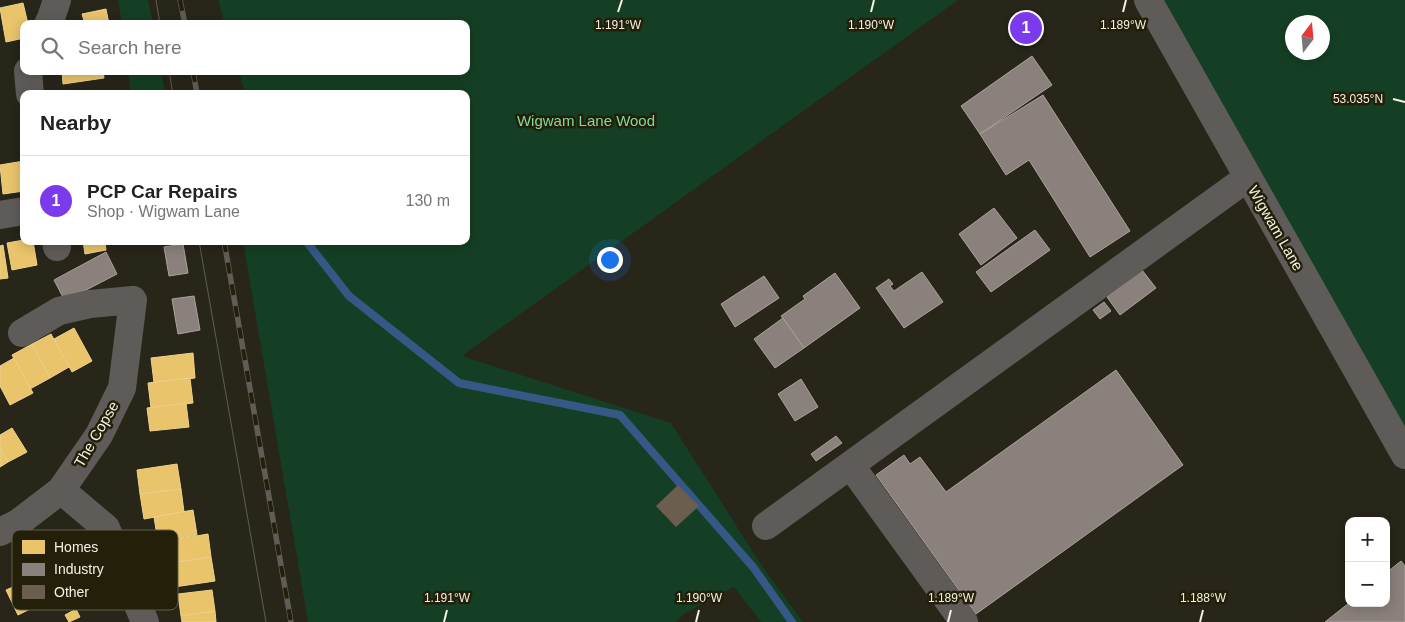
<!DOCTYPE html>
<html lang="en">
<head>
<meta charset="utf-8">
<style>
	:root { --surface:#fff; --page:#f2f2f2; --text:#222; --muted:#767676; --line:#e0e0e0; --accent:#7c3aed }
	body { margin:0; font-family:Helvetica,sans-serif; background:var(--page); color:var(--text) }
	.controls { position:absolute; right:15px; bottom:15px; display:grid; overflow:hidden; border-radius:10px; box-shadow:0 2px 12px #0003 }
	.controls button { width:45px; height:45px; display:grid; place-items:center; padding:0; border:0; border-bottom:1px solid var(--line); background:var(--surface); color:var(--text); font:25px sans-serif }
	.compass { position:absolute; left:1285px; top:15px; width:45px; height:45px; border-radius:50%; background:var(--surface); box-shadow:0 2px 12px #0003; rotate:16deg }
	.you { position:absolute; left:609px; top:259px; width:18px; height:18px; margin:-12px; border:4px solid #fff; border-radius:50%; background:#1a73e8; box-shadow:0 0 0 8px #1a73e833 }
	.badge { display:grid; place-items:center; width:32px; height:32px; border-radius:50%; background:var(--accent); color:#fff; font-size:16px; font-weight:700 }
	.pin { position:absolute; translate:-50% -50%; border:2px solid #fff; box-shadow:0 1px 5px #0006 }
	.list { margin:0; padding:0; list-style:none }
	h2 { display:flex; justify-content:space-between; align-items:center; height:65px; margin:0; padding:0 20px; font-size:21px }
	h2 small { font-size:16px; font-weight:400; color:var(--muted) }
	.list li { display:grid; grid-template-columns:32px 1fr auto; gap:15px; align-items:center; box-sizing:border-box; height:90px; padding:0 20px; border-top:1px solid var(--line) }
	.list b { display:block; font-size:19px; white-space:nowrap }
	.list p { margin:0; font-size:16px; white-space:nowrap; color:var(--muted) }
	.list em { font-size:16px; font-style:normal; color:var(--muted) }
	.icon { flex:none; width:28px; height:28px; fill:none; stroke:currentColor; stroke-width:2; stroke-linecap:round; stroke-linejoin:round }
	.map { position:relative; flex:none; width:1405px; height:622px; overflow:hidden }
	.search { position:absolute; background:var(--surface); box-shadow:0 2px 12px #0003; left:20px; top:20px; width:450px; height:55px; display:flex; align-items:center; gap:12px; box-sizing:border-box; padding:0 18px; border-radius:10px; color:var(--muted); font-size:19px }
	.panel { position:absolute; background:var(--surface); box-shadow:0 2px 12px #0003; left:20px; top:90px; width:450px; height:155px; border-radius:10px }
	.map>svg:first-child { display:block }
	.green { fill:#153f24; fill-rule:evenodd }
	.homes { fill:#e9c46a; stroke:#ecd28e }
	.industry { fill:#8a817c; stroke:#aaa39b }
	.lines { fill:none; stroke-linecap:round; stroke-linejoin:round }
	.stream { stroke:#355886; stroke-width:8 }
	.building { fill:#6b5e4f }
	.minor { stroke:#5f5b58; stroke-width:28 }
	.tram { stroke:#605d56; stroke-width:1 }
	.rail-casing { stroke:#605d56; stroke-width:5.5 }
	.rail { stroke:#241f09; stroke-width:4; stroke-dasharray:11; stroke-linecap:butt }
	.ticks { fill:none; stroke:#f4f1e3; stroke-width:2 }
	.labels { text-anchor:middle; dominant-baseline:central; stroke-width:5; stroke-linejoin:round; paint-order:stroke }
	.park-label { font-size:15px; fill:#7fdb9d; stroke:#241f09 }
	.street-label { font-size:15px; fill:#f4f1e3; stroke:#241f09 }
	.key { fill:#241f09; stroke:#625e4a; stroke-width:1 }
	.key-label { font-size:14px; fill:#f4f1e3 }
	.ticks-label { font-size:12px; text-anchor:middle; fill:#f4f1e3; stroke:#241f09; stroke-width:5; stroke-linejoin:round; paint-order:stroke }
</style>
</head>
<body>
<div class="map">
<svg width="1405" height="622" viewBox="0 0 1405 622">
	<rect width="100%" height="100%" fill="#282519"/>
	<!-- green -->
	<g class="green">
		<path d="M118,0H148L153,24H122Z"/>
		<path d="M218,0H958L463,355L465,357L671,423L762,566L803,622H761L734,587L684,614L676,622H308L243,241H466V94H245L239,71H466V24H225Z"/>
		<path d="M1162,0H1405V429ZM1292,22H1322V52H1292Z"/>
		<path d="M128,71H161L165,94H131Z"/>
	</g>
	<!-- homes -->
	<g class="homes">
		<path d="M23,3L28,24H24V38L6,42L0,8Z"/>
		<path d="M106,9L109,24H85L82,14Z"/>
		<path d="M62,71H103L104,78L63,84Z"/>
		<path d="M24,161V191L3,194L0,165Z"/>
		<path d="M24,240L33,241L37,265L12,270L7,243Z"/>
		<path d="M83,241H105L106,250L85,254Z"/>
		<path d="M3,245L8,278L0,279V246Z"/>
		<path d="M74,328L92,361L72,372L54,339Z"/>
		<path d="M51,334L69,367L50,378L32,344Z"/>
		<path d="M32,344L50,378L30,389L12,355Z"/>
		<path d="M193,353L195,378L154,383L151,358Z"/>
		<path d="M14,358L33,393L10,405L0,386V366Z"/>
		<path d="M190,378L193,403L151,408L148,383Z"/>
		<path d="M186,403L189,427L150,431L147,408Z"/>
		<path d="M12,428L27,452L8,462L0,448V435Z"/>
		<path d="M0,448L8,462L0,467Z"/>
		<path d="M177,464L181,489L140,494L137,470Z"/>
		<path d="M181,489L184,512L144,519L140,494Z"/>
		<path d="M193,510L197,535L158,542L154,517Z"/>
		<path d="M208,534L211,557L171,563L167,541Z"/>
		<path d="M211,557L215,581L174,587L171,563Z"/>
		<path d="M22,583L34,607L18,615L6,590Z"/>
		<path d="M212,590L215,611L181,616L178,594Z"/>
		<path d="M76,609L80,617L69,622L65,615Z"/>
		<path d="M215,611L216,622H182L181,616Z"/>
	</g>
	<!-- industry -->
	<g class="industry">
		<path d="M1032,56L1052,85L980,134L961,106Z"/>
		<path d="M1043,95L1130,231L1090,257L1029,160L1006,175L980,134Z"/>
		<path d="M994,208L1017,238L981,265L959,234Z"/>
		<path d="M1035,230L1050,250L991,292L976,272Z"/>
		<path d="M183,244L188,273L169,276L164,247Z"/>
		<path d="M106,252L117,274L65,301L54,280Z"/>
		<path d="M1142,270L1156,288L1120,315L1107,297Z"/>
		<path d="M922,272L943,302L904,328L876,288L889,279L893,284L890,286L894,291Z"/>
		<path d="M835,273L860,308L804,348L781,316L805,299L803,296Z"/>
		<path d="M764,276L779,298L735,327L721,304Z"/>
		<path d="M194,296L200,330L178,334L172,299Z"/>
		<path d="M1104,302L1111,311L1100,319L1093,310Z"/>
		<path d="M783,318L804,348L775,368L754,339Z"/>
		<path d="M1116,370L1183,465L976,614L876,475L904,455L910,464L920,457L946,492Z"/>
		<path d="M801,379L818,407L795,421L778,394Z"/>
		<path d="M836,436L842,443L816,461L811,454Z"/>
		<path d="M1401,561L1405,566V622H1325L1349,603H1386V573Z"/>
	</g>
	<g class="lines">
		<!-- stream -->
		<path class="stream" d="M306,241L349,296L459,383L620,415L753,567L792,622"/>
	</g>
	<!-- building -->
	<path class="building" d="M678,485L699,506L676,527L656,506Z"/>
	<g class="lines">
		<!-- minor -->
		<g class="minor">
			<path d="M1148,0L1405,455"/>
			<path d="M48,24L51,18L57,0"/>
			<path d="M28,71L30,94"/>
			<path d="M0,215L24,211"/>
			<path d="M56,241L57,247"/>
			<path d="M851,466L964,622"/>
			<path d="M61,490L106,528L145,622"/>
			<path d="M766,526L1247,178"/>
			<path d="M0,532L18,523L61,490L99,435L122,388L133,300L90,304L59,311L22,333"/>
		</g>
		<!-- tram -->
		<g class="tram">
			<path d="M156,0L160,24"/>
			<path d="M169,71L173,94"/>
			<path d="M199,241L266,622"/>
		</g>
		<!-- rail casing -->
		<g class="rail-casing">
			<g id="rail">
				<path d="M180,0L185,24"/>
				<path d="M193,71L197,94"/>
				<path d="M224,241L291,622"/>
			</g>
		</g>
		<!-- rail -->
		<use href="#rail" class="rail"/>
	</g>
	<!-- ticks -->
	<path class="ticks" d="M618,12L622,0M871,12L874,0M1123,12L1126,0M1393,99L1405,102M444,622L447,610M696,622L699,610M948,622L951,610M1200,622L1203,610"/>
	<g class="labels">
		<!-- park labels -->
		<g class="park-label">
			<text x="586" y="120">Wigwam Lane Wood</text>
		</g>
		<!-- street labels -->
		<g class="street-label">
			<text transform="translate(1276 228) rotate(60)">Wigwam Lane</text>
			<text transform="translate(96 434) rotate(-60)">The Copse</text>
		</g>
	</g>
	<!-- legend -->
	<rect x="12" y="530" width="166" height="80" rx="8" class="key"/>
	<rect x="22" y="540" width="23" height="14" fill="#e9c46a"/>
	<rect x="22" y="563" width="23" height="13" fill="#8a817c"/>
	<rect x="22" y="585" width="23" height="14" fill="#6b5e4f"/>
	<g class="key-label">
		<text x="54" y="552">Homes</text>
		<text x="54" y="574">Industry</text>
		<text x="54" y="597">Other</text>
	</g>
	<g class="ticks-label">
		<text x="618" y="29">1.191°W</text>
		<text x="871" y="29">1.190°W</text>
		<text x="1123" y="29">1.189°W</text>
		<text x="1358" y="103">53.035°N</text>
		<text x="447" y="602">1.191°W</text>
		<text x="699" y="602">1.190°W</text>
		<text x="951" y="602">1.189°W</text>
		<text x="1203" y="602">1.188°W</text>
	</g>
</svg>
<div class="controls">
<button>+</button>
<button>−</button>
</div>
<svg class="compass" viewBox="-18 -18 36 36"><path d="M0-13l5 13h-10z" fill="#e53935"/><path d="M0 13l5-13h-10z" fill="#767676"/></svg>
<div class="you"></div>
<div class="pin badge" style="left:1026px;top:28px">1</div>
<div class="search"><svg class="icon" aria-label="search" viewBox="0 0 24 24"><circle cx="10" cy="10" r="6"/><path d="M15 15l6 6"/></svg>Search here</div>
<section class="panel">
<h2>Nearby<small></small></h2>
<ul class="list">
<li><span class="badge">1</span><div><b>PCP Car Repairs</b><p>Shop · Wigwam Lane</p></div><em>130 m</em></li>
</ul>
</section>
</div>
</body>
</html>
